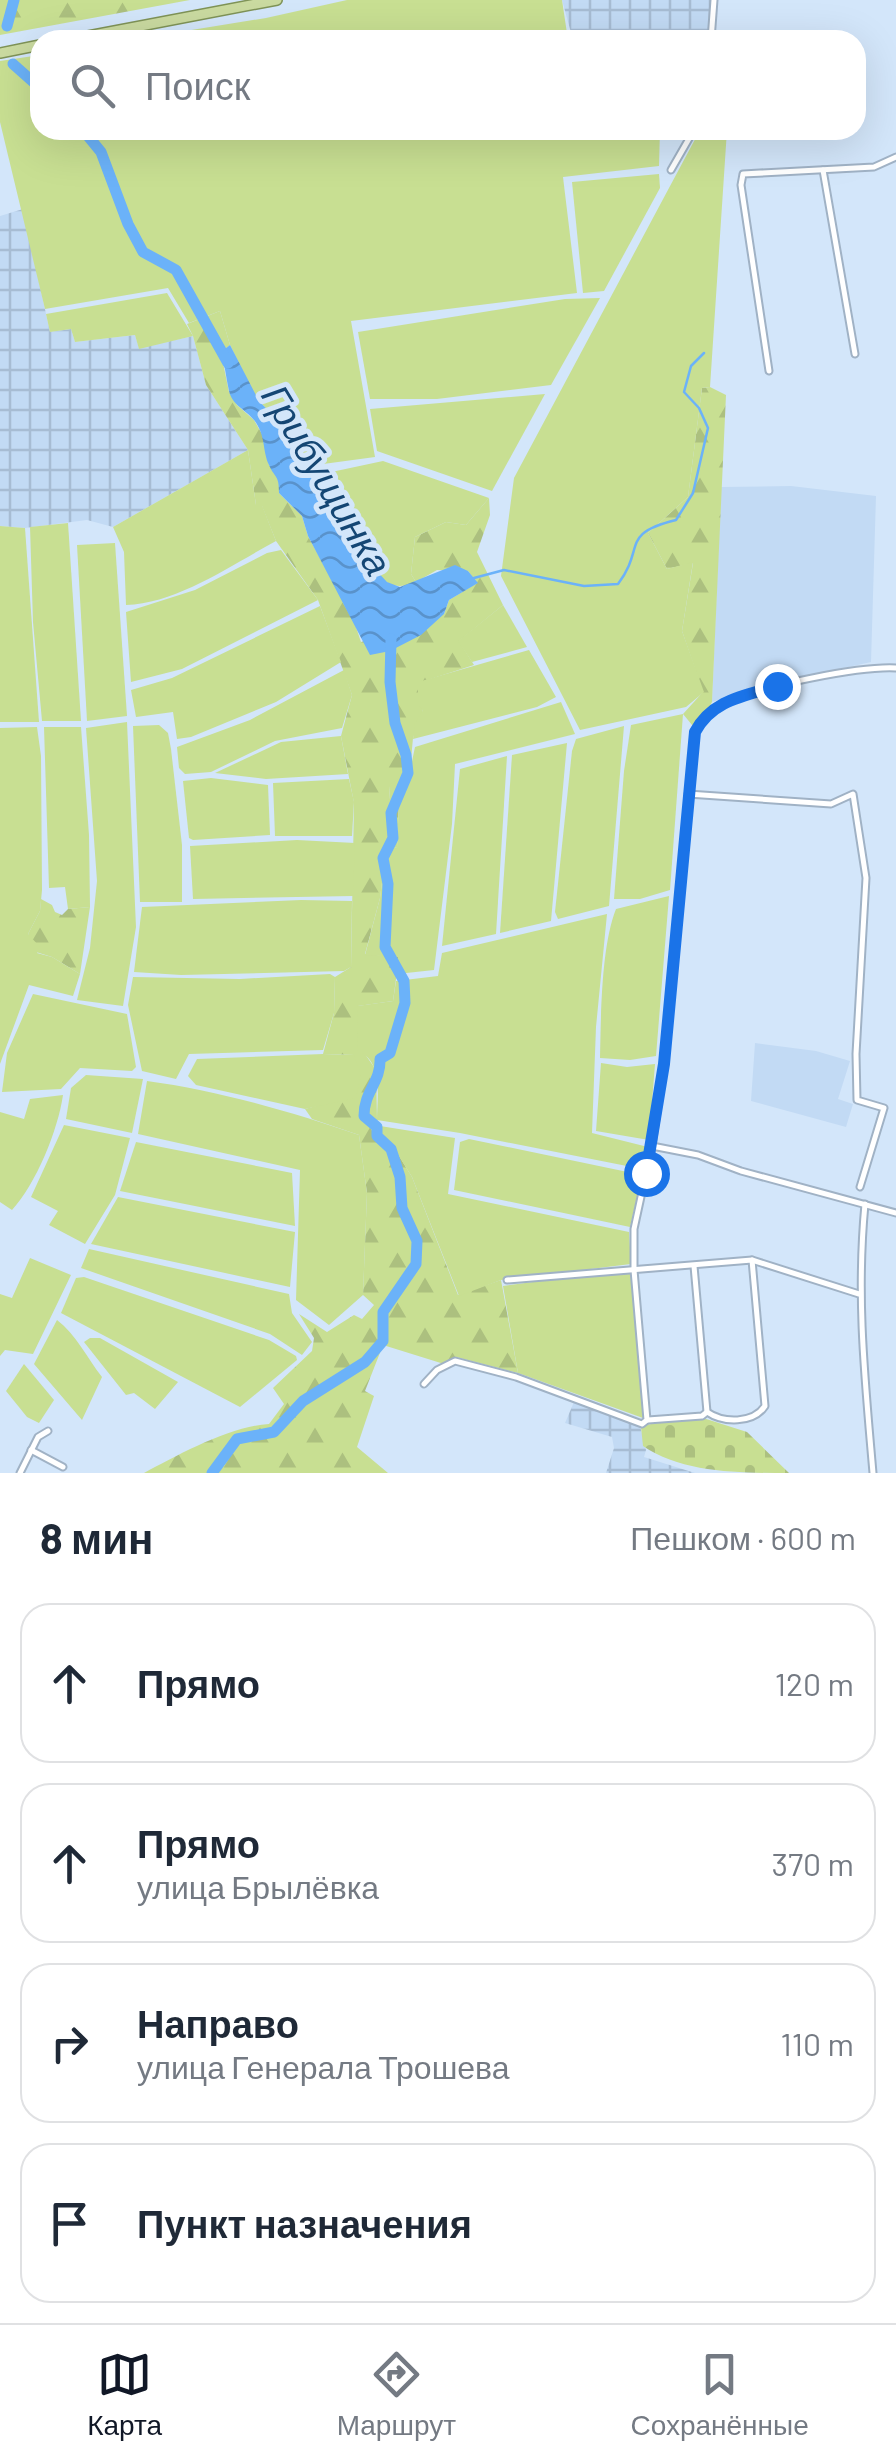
<!DOCTYPE html>
<html lang="ru">
<head>
<meta charset="utf-8">
<style>
	:root { --surface:#fff; --page:#f6f6f7; --text:#1f2937; --muted:#747a83; --line:#e0e1e3; --accent:#111827 }
	body { margin:0; font-family:Barlow,sans-serif; background:var(--page); color:var(--text) }
	.stop { position:absolute; width:30px; height:30px; margin:-22px; border:8px solid #1a73e8; border-radius:50%; background:#fff }
	.stop.end { background:#1a73e8; border-color:#fff; box-shadow:0 2px 10px #0008 }
	.list { margin:0; padding:0; list-style:none }
	h2 { display:flex; justify-content:space-between; align-items:center; height:130px; margin:0; padding:0 40px; font-size:42px }
	h2 small { font-size:32px; font-weight:400; color:var(--muted) }
	.list li { display:grid; grid-template-columns:65px 1fr auto; gap:30px; align-items:center; box-sizing:border-box; height:160px; margin:0 20px 20px; padding:0 20px; border:2px solid var(--line); border-radius:30px }
	.list b { display:block; font-size:38px; white-space:nowrap }
	.list p { margin:0; font-size:32px; white-space:nowrap; color:var(--muted) }
	.list em { font-size:32px; font-style:normal; color:var(--muted) }
	.icon { flex:none; width:55px; height:55px; fill:none; stroke:currentColor; stroke-width:2; stroke-linecap:round; stroke-linejoin:round }
	.map { position:relative; flex:none; width:896px; height:1473px; overflow:hidden }
	.search { position:absolute; background:var(--surface); box-shadow:0 10px 40px #0002; left:30px; right:30px; top:30px; height:110px; display:flex; align-items:center; gap:25px; box-sizing:border-box; padding:0 35px; border-radius:30px; color:var(--muted); font-size:38px }
	.sheet { height:850px; background:var(--surface) }
	nav { display:flex; justify-content:space-around; align-items:center; box-sizing:border-box; height:140px; border-top:2px solid var(--line); background:var(--surface); font-size:28px; color:var(--muted) }
	nav a { display:grid; justify-items:center; gap:5px }
	nav .on { color:var(--accent) }
	.map>svg:first-child { display:block }
	.built { fill:#c2daf4 }
	.industrial { fill:url(#industrial-grid) }
	.forest { fill:url(#forest-firs) }
	.cemetery { fill:url(#cemetery-stones) }
	.garden { fill:#c8df92 }
	.water { fill:url(#water-waves) }
	.lines { fill:none; stroke-linecap:round; stroke-linejoin:round }
	.stream { stroke:#6bb2f9; stroke-width:2.5 }
	.river { stroke:#6bb2f9; stroke-width:11 }
	.street-casing { stroke:#a0b2c5; stroke-width:9 }
	.primary-casing { stroke:#7f9357; stroke-width:12 }
	.street { stroke:#fff; stroke-width:5 }
	.primary { stroke:#cadaa0; stroke-width:9 }
	.route { stroke:#1a73e8; stroke-width:12 }
	.labels { text-anchor:middle; dominant-baseline:central; stroke-width:10; stroke-linejoin:round; paint-order:stroke }
	.water-label { font-size:38px; font-style:italic; fill:#144674; stroke:#d3e6fa }
</style>
</head>
<body>
<div class="map">
<svg width="896" height="1473" viewBox="0 0 896 1473">
	<defs>
		<pattern id="industrial-grid" width="8" height="8" patternUnits="userSpaceOnUse" patternTransform="scale(2.5)"><rect width="8" height="8" fill="#c2daf4"/><path d="M0 4h8M4 0v8" fill="none" stroke="#a7bcd3"/></pattern>
		<pattern id="forest-firs" width="22" height="20" patternUnits="userSpaceOnUse" patternTransform="scale(2.5)"><rect width="22" height="20" fill="#c8df92"/><path d="M5 1l3.5 6h-7zM16 11l3.5 6h-7z" fill="#acc07f"/></pattern>
		<pattern id="cemetery-stones" width="16" height="16" patternUnits="userSpaceOnUse" patternTransform="scale(2.5)"><rect width="16" height="16" fill="#c8df92"/><path d="M2 7V4a2 2 0 0 1 4 0v3zM10 15v-3a2 2 0 0 1 4 0v3z" fill="#acc07f"/></pattern>
		<pattern id="water-waves" width="16" height="10" patternUnits="userSpaceOnUse" patternTransform="scale(2.5)"><rect width="16" height="10" fill="#6bb2f9"/><path d="M0 5q4-4 8 0t8 0" fill="none" stroke="#5992cb"/></pattern>
	</defs>
	<rect width="100%" height="100%" fill="#d3e6fa"/>
	<!-- built -->
	<g class="built">
		<path d="M791,486L876,496L871,662L754,688L712,702L721,487Z"/>
		<path d="M755,1043L816,1051L850,1061L838,1099L853,1104L846,1127L751,1101Z"/>
	</g>
	<!-- industrial -->
	<g class="industrial">
		<path d="M562,0H713L709,40H573Z"/>
		<path d="M23,209L50,332L71,329L75,342L135,335L139,348L193,336L206,385L248,450L113,527L87,520L25,528L0,526V216Z"/>
		<path d="M574,1402L640,1426L646,1450L644,1457L695,1473H606L614,1448L612,1437L565,1423Z"/>
	</g>
	<!-- forest -->
	<g class="forest">
		<path d="M0,0H190L0,35Z"/>
		<path d="M220,311L230,345L221,353L229,392L237,405L254,420L266,441L269,465L279,477V493L302,516L308,536L354,621L361,642L444,614L449,600L477,583L468,571L437,570L416,582L411,574L415,537L446,522L466,525L489,498L490,515L477,552L503,605L459,641L474,665L418,683L423,710L413,738L410,771L390,786L389,799L399,801L397,847L386,851L380,898L365,954L399,957L393,1001L358,1006L365,1054L376,1070L377,1120L412,1177L458,1295L501,1280L518,1373L456,1357L444,1364L383,1345L365,1391L374,1396L357,1447L388,1473H144C178,1455 230,1426 269,1424L284,1404L273,1388L312,1351L314,1338L299,1314L327,1332L354,1315L362,1319L374,1305L363,1295L367,1193L359,1135L312,1119L305,1109L316,1106L354,1055L323,1054L334,1013L335,977L351,967L354,803L341,736L352,695L318,600L276,541L262,506L256,505L248,450L206,385L193,336L187,324Z"/>
		<path d="M710,387L726,395L712,702L697,731L683,714L703,692L682,631L693,563L667,569L648,533L688,497L702,388Z"/>
		<path d="M41,899L52,905L55,912L62,915L68,909L90,907L80,974L52,957L36,952L28,934L40,911Z"/>
	</g>
	<!-- cemetery -->
	<path class="cemetery" d="M703,1418L747,1432L789,1473C740,1473 682,1473 643,1446L641,1427C658,1420 682,1423 703,1418Z"/>
	<!-- garden -->
	<g class="garden">
		<path d="M347,0H562L568,40H130L266,18Z"/>
		<path d="M40,55V130H660L659,166L563,177L577,293L351,321L375,457L301,467L291,435L259,401L250,386L230,345L220,311L189,323L168,288L45,309L0,122V61Z"/>
		<path d="M700,130H727L710,387L702,388L688,497L648,533L667,569L693,562L682,631L704,692L686,707L580,730L501,576L514,478Z"/>
		<path d="M659,174L660,188L604,291L583,293L572,182Z"/>
		<path d="M167,293L193,336L139,349L135,335L75,342L71,329L50,332L46,314Z"/>
		<path d="M600,298L551,385L437,399H370L358,332L565,299Z"/>
		<path d="M545,394L492,491L377,451L370,409Z"/>
		<path d="M248,450L256,505H262L276,541C231,565 178,603 126,605L124,552L113,527Z"/>
		<path d="M383,461L489,498L466,525L446,522L415,537L411,574L416,582C410,583 406,586 400,586C374,587 353,534 344,515C337,499 326,491 322,474Z"/>
		<path d="M68,523L81,721H42L33,622L30,527Z"/>
		<path d="M0,526L25,528L39,722H0Z"/>
		<path d="M115,543L127,716L87,721L77,545Z"/>
		<path d="M281,550L318,600L182,669L131,682L126,612L195,590L267,553Z"/>
		<path d="M503,605L527,647L472,662L458,641Z"/>
		<path d="M320,606L341,662L276,702L191,737L177,739L173,712L136,717L131,690L172,678Z"/>
		<path d="M529,650L556,697L537,707L413,739L415,723L423,710L418,705V682Z"/>
		<path d="M344,670L352,695L342,728L275,741L211,772L185,774L179,768L177,747L250,720Z"/>
		<path d="M561,702L575,734L455,764L452,824L434,970L397,974L398,957L365,955L380,898L386,850L397,847L399,801L389,800L390,785L410,771L415,747Z"/>
		<path d="M683,714L670,890L640,899H614L624,771L631,725Z"/>
		<path d="M127,722L136,927L123,1006L77,1000L90,948L97,881L86,728Z"/>
		<path d="M159,725L168,733L171,749L182,845V902H140L133,726Z"/>
		<path d="M624,726L609,906L558,919L555,912L572,751L576,739Z"/>
		<path d="M37,727L41,756L42,890L40,911L28,934L40,947L37,953L52,957L80,974L73,996L29,985L0,1064V728Z"/>
		<path d="M44,727H81L89,835L90,907L68,909L65,887L49,888Z"/>
		<path d="M341,736L348,774L266,779L215,773L281,742Z"/>
		<path d="M567,743L551,921L500,933L512,755Z"/>
		<path d="M507,756L496,934L442,946L460,769Z"/>
		<path d="M211,778L268,785L270,835L193,840L189,838L183,781Z"/>
		<path d="M349,779L354,802L352,836H275L273,783Z"/>
		<path d="M297,840L355,843L353,896L193,899L190,846Z"/>
		<path d="M669,896L656,1056L630,1060L600,1058C601,1016 601,947 616,909Z"/>
		<path d="M301,900L352,901L351,967L344,971L181,975L134,972L142,907Z"/>
		<path d="M607,914L596,1027L592,1133L648,1147L642,1169L460,1133L377,1120C377,1097 384,1062 358,1051L357,1006L393,1001L396,981L438,976L442,953Z"/>
		<path d="M330,974L335,977L334,1013L323,1050L189,1054L176,1079L142,1071L128,1005L133,977L240,979Z"/>
		<path d="M33,994L127,1014L136,1067L132,1071L80,1068L61,1089L2,1092L7,1053Z"/>
		<path d="M323,1054L354,1055L361,1075L356,1098L305,1109L196,1085L188,1076L197,1059Z"/>
		<path d="M601,1063L627,1067L655,1064L649,1140L596,1131Z"/>
		<path d="M86,1075L143,1079L132,1133L66,1119L71,1088Z"/>
		<path d="M147,1081C216,1090 292,1112 359,1135L367,1193L363,1295L329,1325L296,1300L300,1170L138,1134Z"/>
		<path d="M63,1095C58,1130 36,1184 12,1210L0,1202V1112L24,1119L30,1099Z"/>
		<path d="M64,1125L130,1138L115,1195L85,1244L49,1225L58,1211L31,1197Z"/>
		<path d="M380,1126L455,1138L448,1194L629,1232L631,1264L501,1280L459,1296L412,1177Z"/>
		<path d="M469,1139L642,1175L630,1227L454,1190L460,1142Z"/>
		<path d="M136,1142L292,1173L295,1226L120,1191Z"/>
		<path d="M118,1197L295,1232L290,1287L91,1244Z"/>
		<path d="M89,1249L289,1294L292,1313L312,1342L302,1355L270,1334L81,1268Z"/>
		<path d="M30,1258L71,1275L33,1354L5,1350L0,1356V1294L12,1298Z"/>
		<path d="M632,1269L643,1418L518,1373L503,1286Z"/>
		<path d="M84,1277L269,1340L296,1356L297,1360L240,1407L61,1313L76,1278Z"/>
		<path d="M57,1320C76,1334 87,1358 102,1377L82,1420L34,1364Z"/>
		<path d="M90,1338H100L178,1382L155,1409L134,1393L126,1395L84,1342Z"/>
		<path d="M24,1364L54,1400L39,1423L27,1417L6,1391Z"/>
	</g>
	<!-- water -->
	<path class="water" d="M230,345L259,401L292,435L301,467L343,511L361,554L387,582L400,587L455,565L468,571L478,583L449,600L444,614L421,635L390,651L370,655L308,536L302,516L279,493C279,474 275,479 269,465C262,450 266,435 254,420C246,410 232,405 229,391C226,378 225,365 221,352Z"/>
	<g class="lines">
		<!-- stream -->
		<path class="stream" d="M474,578L504,570L584,586L618,584C646,547 619,534 676,520L693,493L708,428L699,408L684,392L691,366L704,353"/>
		<!-- river -->
		<g class="river">
			<path d="M7,26L14,0"/>
			<path d="M13,64L40,88"/>
			<path d="M83,130L101,152L128,224L143,252L176,270L228,363"/>
			<path d="M212,1473L237,1439L274,1432L303,1401L365,1362L383,1341V1312L416,1264L417,1241L402,1208L400,1177L391,1149L377,1136V1127L364,1116C364,1091 381,1082 380,1059L390,1053L405,1003L404,981L385,947L388,884L383,858L393,838L391,813L408,773L406,755L395,723L390,682L391,639"/>
		</g>
		<!-- street casing -->
		<g class="street-casing">
			<g id="street">
				<path d="M711,40L714,0"/>
				<path d="M671,170L694,130"/>
				<path d="M823,170L855,354"/>
				<path d="M769,371L741,185L743,174L874,167L896,157"/>
				<path d="M688,794L831,804L853,794L866,878L856,1054L857,1100L884,1108L860,1187"/>
				<path d="M652,1146L698,1155L741,1171L896,1213"/>
				<path d="M865,1204C856,1298 865,1380 873,1473"/>
				<path d="M694,1266L707,1412"/>
				<path d="M507,1280L752,1260L859,1294"/>
				<path d="M424,1384L437,1370L455,1361L516,1377L642,1424L647,1420L634,1270V1229L652,1146L664,1064L695,732C703,718 712,707 728,701C762,686 860,666 896,668"/>
				<path d="M648,1420L702,1416L707,1412C723,1423 753,1424 765,1406L752,1260"/>
				<path d="M31,1450L63,1467"/>
				<path d="M20,1473L38,1437L48,1431"/>
			</g>
		</g>
		<!-- primary casing -->
		<g class="primary-casing">
			<g id="primary">
				<path d="M67,40L277,0"/>
				<path d="M0,53L40,45"/>
			</g>
		</g>
		<!-- street -->
		<use href="#street" class="street"/>
		<!-- primary -->
		<use href="#primary" class="primary"/>
	</g>
	<g class="lines">
		<!-- route -->
		<path class="route" d="M646,1173L664,1064L695,732C712,700 744,696 777,686"/>
	</g>
	<g class="labels">
		<!-- water labels -->
		<g class="water-label">
			<text transform="translate(328 479) rotate(59)">Грибущинка</text>
		</g>
	</g>
</svg>
<div class="stop" style="left:646px;top:1173px"></div>
<div class="stop end" style="left:777px;top:686px"></div>
<div class="search"><svg class="icon" aria-label="search" viewBox="0 0 24 24"><circle cx="10" cy="10" r="6"/><path d="M15 15l6 6"/></svg>Поиск</div>
</div>
<section class="sheet">
<h2>8 мин<small>Пешком · 600 m</small></h2>
<ul class="list">
<li><svg class="icon" aria-label="ahead" viewBox="0 0 24 24"><path d="M12 20V5M6 11l6-6 6 6"/></svg><div><b>Прямо</b></div><em>120 m</em></li>
<li><svg class="icon" aria-label="ahead" viewBox="0 0 24 24"><path d="M12 20V5M6 11l6-6 6 6"/></svg><div><b>Прямо</b><p>улица Брылёвка</p></div><em>370 m</em></li>
<li><svg class="icon" aria-label="right" viewBox="0 0 24 24"><path d="M7 20v-9h11M14 6l5 5-5 5"/></svg><div><b>Направо</b><p>улица Генерала Трошева</p></div><em>110 m</em></li>
<li><svg class="icon" aria-label="arrive" viewBox="0 0 24 24"><path d="M6 21V4h12l-3 4 3 4H6"/></svg><div><b>Пункт назначения</b></div></li>
</ul>
</section>
<nav>
<a class="on"><svg class="icon" aria-label="map" viewBox="0 0 24 24"><path d="M3 6l6-2 6 2 6-2v14l-6 2-6-2-6 2zM9 4v14M15 6v14"/></svg>Карта</a>
<a><svg class="icon" aria-label="directions" viewBox="0 0 24 24"><path d="M12 3l9 9-9 9-9-9zM9 14v-3h6M13 9l2 2-2 2"/></svg>Маршрут</a>
<a><svg class="icon" aria-label="saved" viewBox="0 0 24 24"><path d="M7 4h10v16l-5-4-5 4z"/></svg>Сохранённые</a>
</nav>
</body>
</html>
